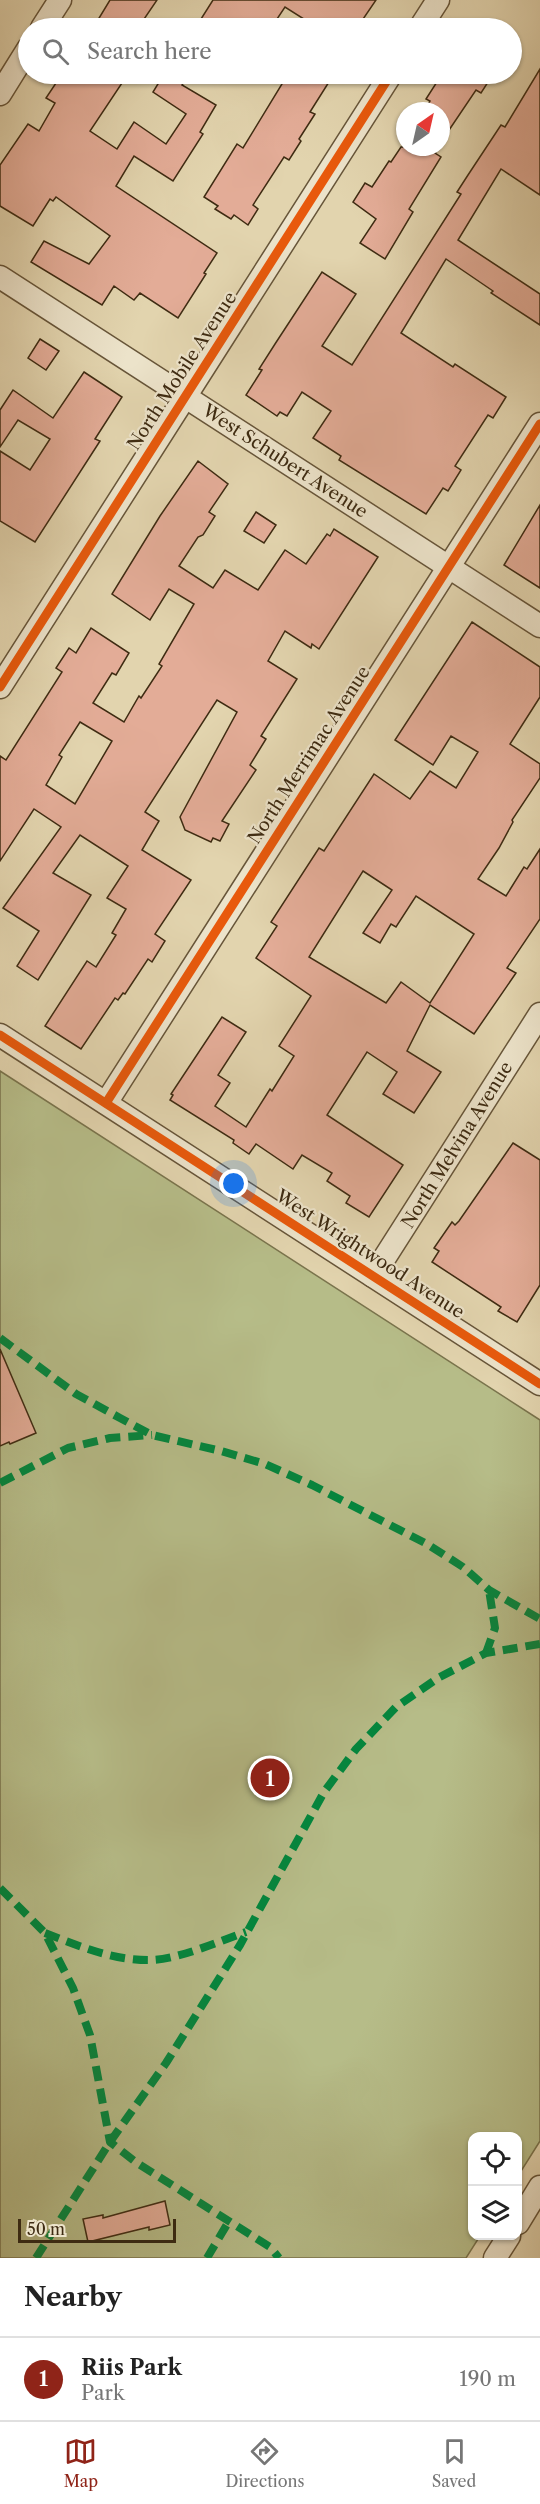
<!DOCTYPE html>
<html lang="en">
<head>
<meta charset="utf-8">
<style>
	:root { --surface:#fff; --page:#f6f6f6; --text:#222; --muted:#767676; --line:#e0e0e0; --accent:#8f2418 }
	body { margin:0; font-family:"Libre Caslon Text",serif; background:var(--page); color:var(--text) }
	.controls { position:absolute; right:18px; bottom:18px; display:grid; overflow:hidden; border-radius:12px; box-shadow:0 2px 4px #0004 }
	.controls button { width:54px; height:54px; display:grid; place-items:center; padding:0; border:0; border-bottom:2px solid var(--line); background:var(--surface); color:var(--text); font:30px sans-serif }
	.compass { position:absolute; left:396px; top:102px; width:54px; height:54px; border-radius:50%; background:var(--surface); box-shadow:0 2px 4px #0004; rotate:34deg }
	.scale { position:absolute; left:18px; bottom:15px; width:158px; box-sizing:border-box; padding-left:6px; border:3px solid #3e2b12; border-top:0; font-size:16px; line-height:21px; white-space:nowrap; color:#3e2b12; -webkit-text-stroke:4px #ece3ca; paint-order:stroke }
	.you { position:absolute; left:234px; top:1184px; width:21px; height:21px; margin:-15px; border:4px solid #fff; border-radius:50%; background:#1a73e8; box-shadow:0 0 0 9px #1a73e833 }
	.badge { display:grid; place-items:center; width:39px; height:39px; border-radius:50%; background:var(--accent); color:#fff; font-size:20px; font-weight:700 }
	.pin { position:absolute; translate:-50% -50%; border:3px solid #fff; box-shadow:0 2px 6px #0006 }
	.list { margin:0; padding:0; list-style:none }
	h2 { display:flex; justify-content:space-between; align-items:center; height:78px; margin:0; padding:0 24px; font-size:26px }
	h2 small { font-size:20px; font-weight:400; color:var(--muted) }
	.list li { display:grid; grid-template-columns:39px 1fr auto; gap:18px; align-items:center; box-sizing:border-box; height:84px; padding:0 24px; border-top:2px solid var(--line) }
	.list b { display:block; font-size:22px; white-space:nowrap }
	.list p { margin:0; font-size:20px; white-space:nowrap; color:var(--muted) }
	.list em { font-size:20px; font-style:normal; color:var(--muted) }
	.icon { flex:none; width:33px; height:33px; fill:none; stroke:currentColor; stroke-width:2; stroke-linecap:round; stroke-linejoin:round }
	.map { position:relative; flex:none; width:540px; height:2258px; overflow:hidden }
	.search { position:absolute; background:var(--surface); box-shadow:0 2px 4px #0004; left:18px; right:18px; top:18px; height:66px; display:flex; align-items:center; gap:15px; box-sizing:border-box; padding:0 21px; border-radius:33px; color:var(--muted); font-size:22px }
	.sheet { height:162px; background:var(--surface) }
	nav { display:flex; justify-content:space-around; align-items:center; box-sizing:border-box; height:84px; border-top:2px solid var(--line); background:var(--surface); font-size:16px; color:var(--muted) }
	nav a { display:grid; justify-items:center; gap:3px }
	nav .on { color:var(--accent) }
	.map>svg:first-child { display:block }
	.green { fill:#b6bc88; stroke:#7a744d; stroke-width:1.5 }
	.building { fill:#e3ac97; stroke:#3e2b12; stroke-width:1.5; fill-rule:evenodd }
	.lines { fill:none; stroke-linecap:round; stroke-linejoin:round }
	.minor-casing { stroke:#675539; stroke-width:25 }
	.minor { stroke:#ece3ca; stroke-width:22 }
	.quiet { stroke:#00873e; stroke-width:8; stroke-dasharray:15 8; stroke-linecap:butt }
	.cycleway-casing { stroke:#ece3ca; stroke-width:13 }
	.cycleway { stroke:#e8590c; stroke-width:9 }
	.labels { text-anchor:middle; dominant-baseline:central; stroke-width:4.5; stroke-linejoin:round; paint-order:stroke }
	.street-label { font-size:18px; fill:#3e2b12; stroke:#ece3ca }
</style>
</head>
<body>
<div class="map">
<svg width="540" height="2258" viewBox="0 0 540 2258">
	<rect width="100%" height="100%" fill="#e2d4ae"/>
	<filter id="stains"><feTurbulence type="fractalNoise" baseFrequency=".00333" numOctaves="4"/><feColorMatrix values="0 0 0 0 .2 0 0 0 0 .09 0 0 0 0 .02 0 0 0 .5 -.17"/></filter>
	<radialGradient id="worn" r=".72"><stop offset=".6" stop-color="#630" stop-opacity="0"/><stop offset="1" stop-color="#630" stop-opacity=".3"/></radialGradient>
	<!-- green -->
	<path class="green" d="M0,1071L540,1420V2141L518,2176V2136H472V2236H480L466,2258H0Z"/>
	<!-- building -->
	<g class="building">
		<path d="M110,0H157L138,28H93Z"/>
		<path d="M213,0H376L357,28H318L285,7L271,28H218L201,19Z"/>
		<path d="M540,69V195L501,169L458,240L540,294V325L491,293L493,291L446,259L401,333L453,367L455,364L506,397L493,418L488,415L455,466L461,470L448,491L443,488L426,514L339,460L341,456L313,438L331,411L302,392L287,416L280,412L277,416L246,395L262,370L259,369L275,344L322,272L356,294L322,346L352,365L461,194L457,192L468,175L501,125L505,127Z"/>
		<path d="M62,74H128L90,131L117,149L134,122L166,144L186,114L153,92L164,74H189L182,85L216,105L200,132L203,134L173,181L134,156L116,186L217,253L204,273L206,274L178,318L140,293L134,300L114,286L102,305L31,262L44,241L89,264L110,236L56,197L53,201L50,199L33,226L0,206V165L28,124L39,131L55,103L46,98Z"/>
		<path d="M288,74H334L310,112L315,114L299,139L301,141L289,160L284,157L253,205L258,209L248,225L234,215L231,219L215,209L218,206L204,197L237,144L243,148Z"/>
		<path d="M442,74H483L490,79L481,93L476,90L441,142V111H424L430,101L426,99Z"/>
		<path d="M401,147H439L435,153L441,157L409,209L413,212L385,259L360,243L376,219L353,202L365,183L372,187L389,161L391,162Z"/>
		<path d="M40,339L59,351L46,370L28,358Z"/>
		<path d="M84,372L122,397L95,439L100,441L35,542L0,521V451L30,470L50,439L18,420L0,447V410L13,390L53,418Z"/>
		<path d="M198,461L228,484L209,512L215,516L203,535L198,537L179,566L213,588L225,570L258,590L285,550L306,564L327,534L330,536L334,529L378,557L319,649L312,644L311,648L285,631L268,661L297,679L261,736L266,739L250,765L256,770L222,821L229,824L220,841L213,838L211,842L185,830L180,817L237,712L217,700L145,812L159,821L142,850L191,880L155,934L165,941L152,962L148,959L125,994L123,993L118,1000L115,998L81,1049L45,1026L87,961L96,967L116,935L112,933L126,909L107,898L128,866L80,835L53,873L91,895L38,980L17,966L39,931L3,908L61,827L34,809L0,861V756L6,760L62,672L56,668L69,648L76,653L91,628L129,653L116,675L112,673L93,703L124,722L139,696L141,698L162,666L159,664L194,604L169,589L150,620L112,594L160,516ZM80,722L112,741L75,804L46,785L62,757L59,755Z"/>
		<path d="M540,505V588L504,565Z"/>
		<path d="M256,512L276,525L264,543L244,531Z"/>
		<path d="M472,622L540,667V697L510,744L540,764V778L512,820L513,822L499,848L478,879L506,896L524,867L527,869L540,849V919L507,968L516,973L474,1034L430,1005L407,1051L441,1072L414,1113L383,1094L397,1072L367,1052L327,1115L403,1165L369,1217L346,1203L350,1196L327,1181L332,1173L302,1155L293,1169L256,1144L249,1154L233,1143L234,1140L170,1100L173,1095L171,1094L222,1017L246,1032L218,1075L230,1083L215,1106L246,1127L270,1089L272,1091L294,1056L279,1046L311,996L256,958L277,926L271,922L319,848L324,851L374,774L410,799L430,771L456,788L478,752L451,736L433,765L395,740ZM363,871L392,890L363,933L380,943L391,924L396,927L416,896L474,934L430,1003L401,982L386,1003L309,957Z"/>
		<path d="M513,1143L540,1160V1285L517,1322L498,1311L501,1307L432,1262L439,1251L434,1248L452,1222L455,1225L459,1221Z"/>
		<path d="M0,1349L36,1433L10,1444L9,1442L0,1446Z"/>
		<path d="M165,2201L170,2225L149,2230V2227L88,2242L83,2219L103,2215V2218Z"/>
	</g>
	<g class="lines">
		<!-- minor casing -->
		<g class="minor-casing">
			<g id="minor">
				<path d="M42,28L60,0"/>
				<path d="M420,28L438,0"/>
				<path d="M0,94L28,49"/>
				<path d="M0,277L540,626"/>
				<path d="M0,687L391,74"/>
				<path d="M0,1035L540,1384"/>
				<path d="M106,1103L540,424"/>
				<path d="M373,1276L540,1014"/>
				<path d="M518,2223L540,2187"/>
				<path d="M495,2258L509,2236"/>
			</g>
		</g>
		<!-- minor -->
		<use href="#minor" class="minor"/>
		<!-- quiet -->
		<g class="quiet">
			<path d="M0,1338L76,1394L120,1418L152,1435L221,1451L265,1464L312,1485L427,1544L463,1567L489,1590L540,1619"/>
			<path d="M0,1483L68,1448L110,1438L152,1435"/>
			<path d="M486,1653L495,1628L489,1590"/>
			<path d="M0,1888L45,1933L73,1988L90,2035L110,2142L137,2163L270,2247L279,2258"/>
			<path d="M45,1933C79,1946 114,1961 152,1960C179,1959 220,1941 246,1932"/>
			<path d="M36,2258L110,2142L166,2063L240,1945L324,1792L356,1749L396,1707L438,1678L486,1653L540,1644"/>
			<path d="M207,2258L229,2221"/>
		</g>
		<!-- cycleway casing -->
		<g class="cycleway-casing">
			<g id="cycleway">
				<path d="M0,687L391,74"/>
				<path d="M0,1035L540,1384"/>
				<path d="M106,1103L540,424"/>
			</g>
		</g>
		<!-- cycleway -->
		<use href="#cycleway" class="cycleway"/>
	</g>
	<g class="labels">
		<!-- street labels -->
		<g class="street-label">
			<text transform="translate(182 371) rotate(-57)">North Mobile Avenue</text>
			<text transform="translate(285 461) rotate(33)">West Schubert Avenue</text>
			<text transform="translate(309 755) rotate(-57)">North Merrimac Avenue</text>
			<text transform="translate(457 1145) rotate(-58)">North Melvina Avenue</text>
			<text transform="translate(370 1254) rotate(33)">West Wrightwood Avenue</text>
		</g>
	</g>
	<rect width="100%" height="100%" filter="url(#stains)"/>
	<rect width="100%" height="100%" fill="url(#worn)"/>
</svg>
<div class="controls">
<button><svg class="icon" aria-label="locate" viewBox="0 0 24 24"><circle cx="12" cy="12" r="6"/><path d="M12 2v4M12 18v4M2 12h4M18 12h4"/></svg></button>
<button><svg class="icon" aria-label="layers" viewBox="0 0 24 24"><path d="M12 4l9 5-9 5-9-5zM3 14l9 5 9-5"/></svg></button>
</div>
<svg class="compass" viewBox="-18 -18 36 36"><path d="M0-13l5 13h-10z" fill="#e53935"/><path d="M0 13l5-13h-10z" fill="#767676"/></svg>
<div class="scale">50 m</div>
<div class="you"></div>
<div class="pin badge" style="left:270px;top:1778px">1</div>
<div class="search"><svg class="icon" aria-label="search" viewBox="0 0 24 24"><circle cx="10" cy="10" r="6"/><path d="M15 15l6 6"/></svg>Search here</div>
</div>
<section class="sheet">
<h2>Nearby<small></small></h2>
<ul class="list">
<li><span class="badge">1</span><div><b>Riis Park</b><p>Park</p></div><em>190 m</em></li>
</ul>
</section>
<nav>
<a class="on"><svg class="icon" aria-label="map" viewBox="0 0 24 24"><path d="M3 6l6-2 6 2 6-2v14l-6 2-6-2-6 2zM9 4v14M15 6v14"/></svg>Map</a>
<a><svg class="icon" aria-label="directions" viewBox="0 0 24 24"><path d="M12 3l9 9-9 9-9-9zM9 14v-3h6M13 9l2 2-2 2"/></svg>Directions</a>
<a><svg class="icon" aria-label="saved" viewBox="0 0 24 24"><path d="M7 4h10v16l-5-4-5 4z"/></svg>Saved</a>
</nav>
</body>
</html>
